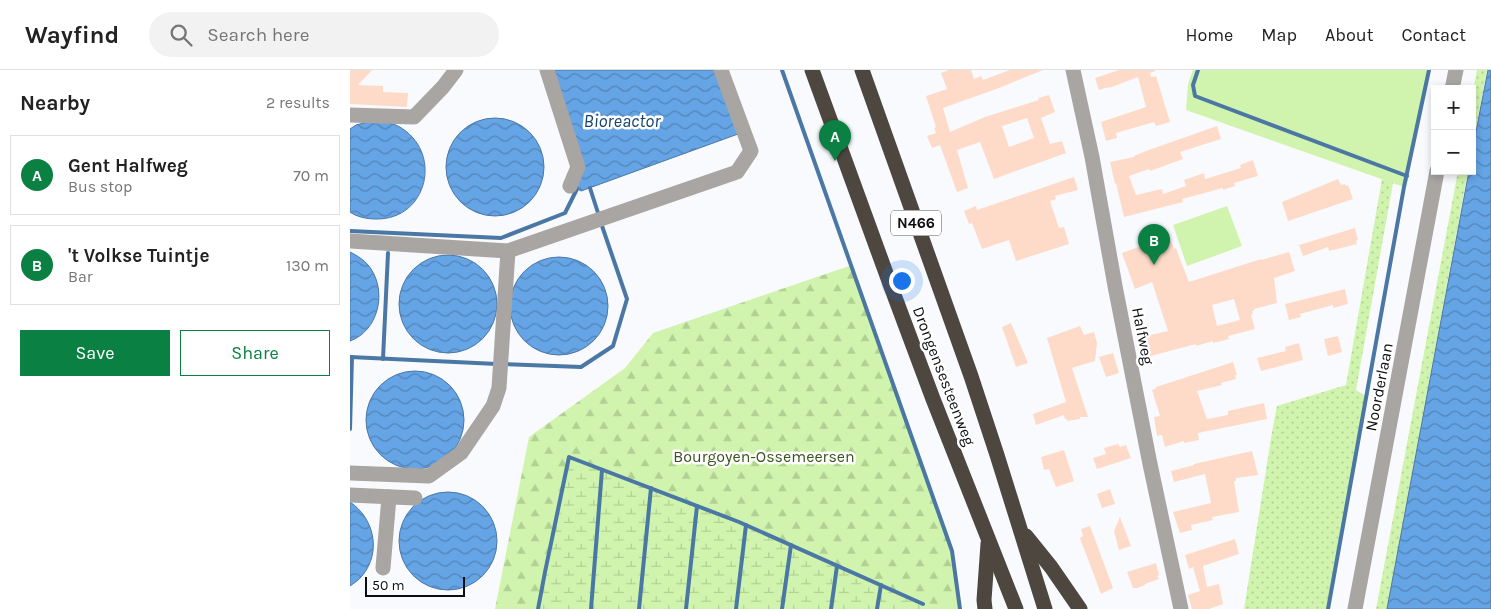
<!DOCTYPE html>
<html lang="en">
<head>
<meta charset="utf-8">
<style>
	:root { --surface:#fff; --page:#f2f2f2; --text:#222; --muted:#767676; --line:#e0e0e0; --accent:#0b8043 }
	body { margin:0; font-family:Karla,sans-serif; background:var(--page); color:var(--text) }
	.controls { position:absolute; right:15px; top:15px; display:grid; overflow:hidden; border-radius:0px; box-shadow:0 2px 8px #0003 }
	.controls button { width:45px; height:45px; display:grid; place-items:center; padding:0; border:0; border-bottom:1px solid var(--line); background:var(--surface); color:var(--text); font:25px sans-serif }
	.scale { position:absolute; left:15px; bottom:12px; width:100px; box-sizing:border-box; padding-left:5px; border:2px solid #0d0e11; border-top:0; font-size:14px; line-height:18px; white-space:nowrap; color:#0d0e11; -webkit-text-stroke:4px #fff; paint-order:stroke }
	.you { position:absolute; left:551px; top:210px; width:18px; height:18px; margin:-12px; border:4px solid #fff; border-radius:50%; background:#1a73e8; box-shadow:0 0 0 8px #1a73e833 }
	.badge { display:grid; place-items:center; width:32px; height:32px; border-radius:50%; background:var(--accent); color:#fff; font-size:16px; font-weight:700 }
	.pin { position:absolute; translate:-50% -41px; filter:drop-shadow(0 1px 2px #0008) }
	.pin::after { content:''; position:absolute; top:26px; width:18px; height:15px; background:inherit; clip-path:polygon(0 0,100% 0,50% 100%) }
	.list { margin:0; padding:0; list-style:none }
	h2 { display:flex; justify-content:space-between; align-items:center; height:65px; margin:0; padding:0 20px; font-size:21px }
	h2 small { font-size:16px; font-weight:400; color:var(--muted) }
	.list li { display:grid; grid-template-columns:32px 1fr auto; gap:15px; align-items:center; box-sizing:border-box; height:80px; margin:0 10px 10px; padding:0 10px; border:1px solid var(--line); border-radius:0px }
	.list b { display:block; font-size:19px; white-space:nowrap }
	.list p { margin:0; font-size:16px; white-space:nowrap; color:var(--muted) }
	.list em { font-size:16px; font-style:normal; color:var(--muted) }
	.actions { display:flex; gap:10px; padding:15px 20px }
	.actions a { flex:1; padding:11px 0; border:1px solid var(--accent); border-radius:0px; text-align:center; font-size:18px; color:var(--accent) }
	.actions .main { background:var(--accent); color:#fff }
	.icon { flex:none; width:28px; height:28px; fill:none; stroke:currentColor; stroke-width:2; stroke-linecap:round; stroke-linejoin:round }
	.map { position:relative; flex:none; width:1141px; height:539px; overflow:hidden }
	header { display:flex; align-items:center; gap:30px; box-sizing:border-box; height:70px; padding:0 25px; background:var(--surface); border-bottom:1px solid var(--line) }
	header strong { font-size:24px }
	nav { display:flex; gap:28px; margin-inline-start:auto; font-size:18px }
	.search { width:350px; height:45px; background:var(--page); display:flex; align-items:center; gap:12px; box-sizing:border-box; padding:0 18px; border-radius:28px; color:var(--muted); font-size:19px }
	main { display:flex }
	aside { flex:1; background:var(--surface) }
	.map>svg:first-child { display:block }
	.green { fill:url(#green-dots) }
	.forest { fill:url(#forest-firs) }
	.wetland { fill:url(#wetland-marsh) }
	.pitch { fill:#d0f4ad }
	.water { fill:url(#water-waves); stroke:#4b77a5 }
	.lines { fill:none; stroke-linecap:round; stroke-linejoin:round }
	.stream { stroke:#4b77a5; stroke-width:4 }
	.building { fill:#fedbc8; fill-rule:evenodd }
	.minor { stroke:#a8a5a2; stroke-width:15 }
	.highway { stroke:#4d4740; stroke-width:15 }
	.labels { text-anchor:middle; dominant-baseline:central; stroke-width:5; stroke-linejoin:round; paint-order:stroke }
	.shield { fill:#fff; stroke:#565658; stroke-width:1 }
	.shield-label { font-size:15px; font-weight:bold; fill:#0d0e11 }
	.street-label { font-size:16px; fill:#0d0e11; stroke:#fff }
	.park-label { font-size:16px; fill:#3a531b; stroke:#fff }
	.water-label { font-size:18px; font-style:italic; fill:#16436e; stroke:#fff }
</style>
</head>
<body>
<header>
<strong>Wayfind</strong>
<div class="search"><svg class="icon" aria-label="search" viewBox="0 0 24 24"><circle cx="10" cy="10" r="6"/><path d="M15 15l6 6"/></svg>Search here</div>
<nav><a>Home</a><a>Map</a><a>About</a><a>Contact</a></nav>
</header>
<main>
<aside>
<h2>Nearby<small>2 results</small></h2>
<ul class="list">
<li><span class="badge">A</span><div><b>Gent Halfweg</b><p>Bus stop</p></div><em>70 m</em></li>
<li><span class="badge">B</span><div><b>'t Volkse Tuintje</b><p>Bar</p></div><em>130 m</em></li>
</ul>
<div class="actions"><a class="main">Save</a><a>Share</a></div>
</aside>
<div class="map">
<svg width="1141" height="539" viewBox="0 0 1141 539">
	<defs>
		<pattern id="green-dots" width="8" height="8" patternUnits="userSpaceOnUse" patternTransform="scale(1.25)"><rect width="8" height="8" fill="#d0f4ad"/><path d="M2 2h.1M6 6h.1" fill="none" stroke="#b1d094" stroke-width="1.8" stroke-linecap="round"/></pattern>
		<pattern id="forest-firs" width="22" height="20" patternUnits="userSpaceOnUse" patternTransform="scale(1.25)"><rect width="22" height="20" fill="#d0f4ad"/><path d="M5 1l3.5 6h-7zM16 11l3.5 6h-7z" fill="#b1d094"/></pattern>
		<pattern id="wetland-marsh" width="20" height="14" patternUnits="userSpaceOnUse" patternTransform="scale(1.25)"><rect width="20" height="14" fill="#d0f4ad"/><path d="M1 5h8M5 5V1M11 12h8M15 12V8" fill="none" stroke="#b1d094"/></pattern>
		<pattern id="water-waves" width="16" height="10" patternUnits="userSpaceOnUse" patternTransform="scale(1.25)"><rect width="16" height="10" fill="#65a4e5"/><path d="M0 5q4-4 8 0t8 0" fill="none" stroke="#5284b8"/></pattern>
	</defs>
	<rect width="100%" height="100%" fill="#f9fafe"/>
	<!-- green -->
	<g class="green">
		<path d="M1127,0H1137L1122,79V26Z"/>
		<path d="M1108,101H1118L1037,539H1026Z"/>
		<path d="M1032,109L1043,113L1006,320L1016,326L978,539H894L922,362L927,336L996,315Z"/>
	</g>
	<!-- forest -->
	<path class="forest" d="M502,195L602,481L610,539H574L573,534L389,452L219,387L195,502L188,539H145L179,367L275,298L303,263Z"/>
	<!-- wetland -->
	<path class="wetland" d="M219,387L389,452L573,534L574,539H188L195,502Z"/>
	<!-- pitch -->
	<g class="pitch">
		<path d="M843,0H1078L1054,117L836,40L838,14Z"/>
		<path d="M877,136L892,176L837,196L823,155Z"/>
	</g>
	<!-- water -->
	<g class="water">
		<path d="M201,0H365L388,64L231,121L223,116L232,93Z"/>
		<path d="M1138,0H1141V539H1037L1119,101H1122V82Z"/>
		<circle cx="145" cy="97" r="49"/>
		<path d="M22,51C31,52 40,52 48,56C94,81 78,150 26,149C17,149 7,147 0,142V59L6,55Z"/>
		<path d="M0,182C8,186 16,191 21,199C37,223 28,261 0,271Z"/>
		<circle cx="98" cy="234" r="49"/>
		<circle cx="209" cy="236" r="49"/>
		<circle cx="65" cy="350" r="49"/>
		<circle cx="98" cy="471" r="49"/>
		<path d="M0,432C24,448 32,482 12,506C9,510 4,513 0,516Z"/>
	</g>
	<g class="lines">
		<!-- stream -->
		<g class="stream">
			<path d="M432,0L602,481L610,539"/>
			<path d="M848,0L843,15L845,26L1057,106"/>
			<path d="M240,118L249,146"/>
			<path d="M0,161L151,168L215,143L227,119"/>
			<path d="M0,287L147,294"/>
			<path d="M33,289L38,183"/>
			<path d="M154,294L231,297L263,276L277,229L251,153"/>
			<path d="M0,359L2,287"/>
			<path d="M188,539L195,502L219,387L389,452L573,534"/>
			<path d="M241,539L252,400"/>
			<path d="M289,539L301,418"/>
			<path d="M336,539L347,436"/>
			<path d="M386,539L396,455"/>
			<path d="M432,539L441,475"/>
			<path d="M481,539L487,496"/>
			<path d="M527,539L531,515"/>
			<path d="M978,539L1054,117L1079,0"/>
		</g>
	</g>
	<!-- building -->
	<g class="building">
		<path d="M0,0H22L8,15L33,16V22L58,23L57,37L0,34Z"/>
		<path d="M599,0H621L624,9L631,6L633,10L660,0H693L649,18L593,38L600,62L635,47L689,30L688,28L699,25L705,42L691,48L700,74L712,71L716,83L644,109L630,72L607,80L618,118L607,122L590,75L582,78L577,66L586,63L584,58L586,57L576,26L597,19L591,3ZM677,48L684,68L659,77L652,56Z"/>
		<path d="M769,0H805V1L800,3L801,7L806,6L820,52L806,56L804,52L766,63L767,68L756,71L751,52L796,37L788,7L759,18V17L749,20L745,8Z"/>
		<path d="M867,56L871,69L830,82L833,89L800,101L799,99L779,106L786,125L812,119L813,124L836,116L834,110L854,103L855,109L891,98L890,95L903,90L908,106L884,113L885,116L873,120V118L832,129L833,132L774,147L766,113L765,114L760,92L784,87V86L796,81Z"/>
		<path d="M724,107L728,120L705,126L706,129L700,131L709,158L714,157L719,174L666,191L659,170L632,179L622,153L619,154L614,141L626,136L627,140Z"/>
		<path d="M988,109L991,115L995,114L996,116L998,115L1003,129L938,151L932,132Z"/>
		<path d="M1005,158L1008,170L1006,171L1007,174L979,181L978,177L953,186L949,175Z"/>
		<path d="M819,166L824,179L826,178L830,189L839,212L911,189V190L939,182L945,201L924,208L927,233L904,239V241H902L903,244L901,245L905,259L878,266L879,269L863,273V271L846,276V274L797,287L792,267L818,261L802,212L785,219L772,183ZM884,229L890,250L867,256L862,235Z"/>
		<path d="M995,219L998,234L983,238V235L950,244L951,247L939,250L935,234Z"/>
		<path d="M661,253L678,293L666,297L652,257Z"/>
		<path d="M730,256L734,265L744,262L747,273L745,291L722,298L738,347H730V349L717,351V349H715L714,345L686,355L683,344L716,332L697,268Z"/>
		<path d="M988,266L992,282L978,286L974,269Z"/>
		<path d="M949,273L953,290L911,301L907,288L936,281L935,277Z"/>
		<path d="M763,283L769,303L756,307L749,287Z"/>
		<path d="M883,292L887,305H885L886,309L871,313L872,315L847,321L857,349L878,345V341L914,333L917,349L848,363L849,370L834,373V371L815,377L812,365L807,366L804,347L810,346L802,320L806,318V317Z"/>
		<path d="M768,374L770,377L776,375L781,388L747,399L743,388L756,384L754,378Z"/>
		<path d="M714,380L724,411L706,417L699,399L694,400L691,387Z"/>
		<path d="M902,381L908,405L886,408V411H884L889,442L862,447L863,450L841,455L842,460L830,463L823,442L861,433L855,404L824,412L821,401L844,395V394Z"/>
		<path d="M760,419L765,434L752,438L747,424Z"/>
		<path d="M770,447L781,476L769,480L764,461Z"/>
		<path d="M740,456L763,518L751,524L730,468L733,466L731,459Z"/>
		<path d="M885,469L889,484L853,496L857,517L869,514L873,534L859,539H842L838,525L850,521L843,497L839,499L835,485Z"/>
		<path d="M806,493L809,505L807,506L809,509L795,514V515L787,518H783L777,502Z"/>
	</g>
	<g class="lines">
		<!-- minor -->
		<g class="minor">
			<path d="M197,0L228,97L220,116"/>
			<path d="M723,0L742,87L765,216L800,394L831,539"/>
			<path d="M1102,19L1106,0"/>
			<path d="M0,45L64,47L93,17L106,0"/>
			<path d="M0,171L158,181L387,102L401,81L371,0"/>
			<path d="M0,403L79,406L111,383L143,336L149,318L158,181"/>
			<path d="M0,425L65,428"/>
			<path d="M33,498L39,427"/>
			<path d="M1005,539L1087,101"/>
		</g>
		<!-- highway -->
		<g class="highway">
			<path d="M462,0L540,214L583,329L666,539"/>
			<path d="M512,0L621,306L647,385L695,539"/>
			<path d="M676,466L701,497L730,539"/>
			<path d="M635,539L634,530L638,474"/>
		</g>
	</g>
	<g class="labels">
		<!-- shield labels -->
		<rect class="shield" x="541" y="140.5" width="50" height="25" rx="4"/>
		<g class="shield-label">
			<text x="566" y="153">N466</text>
		</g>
		<!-- street labels -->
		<g class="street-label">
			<text transform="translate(793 266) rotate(79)">Halfweg</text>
			<text transform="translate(594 306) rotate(69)">Drongensesteenweg</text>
			<text transform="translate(1029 317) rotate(-79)">Noorderlaan</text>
		</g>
		<!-- park labels -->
		<g class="park-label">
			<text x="414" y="386">Bourgoyen-Ossemeersen</text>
		</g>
		<!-- water labels -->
		<g class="water-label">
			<text x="272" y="51">Bioreactor</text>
		</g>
	</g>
</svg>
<div class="controls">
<button>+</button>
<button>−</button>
</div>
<div class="scale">50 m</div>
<div class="you"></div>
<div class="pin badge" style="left:485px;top:91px">A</div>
<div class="pin badge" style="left:804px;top:195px">B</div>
</div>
</main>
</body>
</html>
